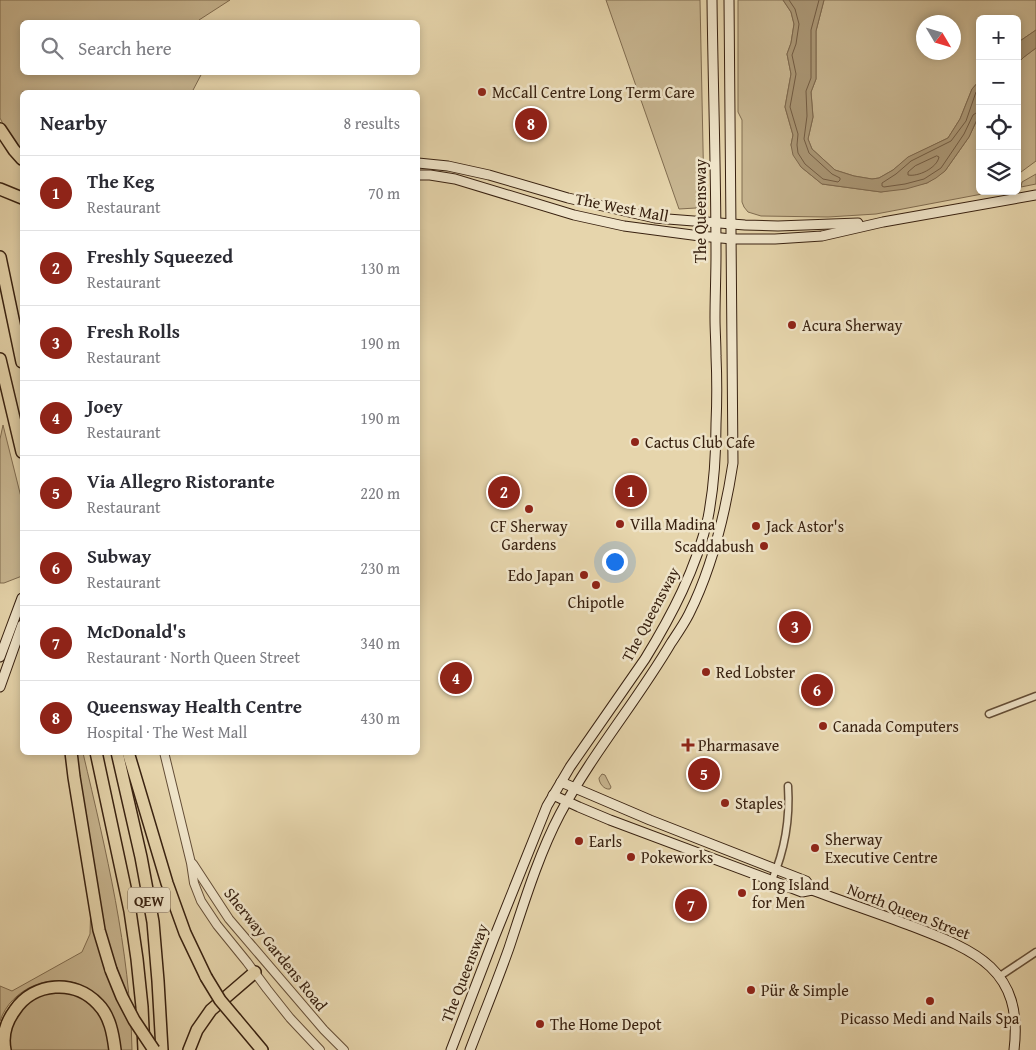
<!DOCTYPE html>
<html lang="en">
<head>
<meta charset="utf-8">
<style>
	:root { --surface:#fff; --page:#f7f7f7; --text:#2b2b33; --muted:#7c7c81; --line:#e1e1e2; --accent:#8f2418 }
	body { margin:0; font-family:"Gentium Book Plus",serif; background:var(--page); color:var(--text) }
	.controls { position:absolute; right:15px; top:15px; display:grid; overflow:hidden; border-radius:8px; box-shadow:0 2px 8px #0003 }
	.controls button { width:45px; height:45px; display:grid; place-items:center; padding:0; border:0; border-bottom:1px solid var(--line); background:var(--surface); color:var(--text); font:25px sans-serif }
	.compass { position:absolute; left:916px; top:15px; width:45px; height:45px; border-radius:50%; background:var(--surface); box-shadow:0 2px 8px #0003; rotate:128deg }
	.you { position:absolute; left:614px; top:561px; width:18px; height:18px; margin:-12px; border:4px solid #fff; border-radius:50%; background:#1a73e8; box-shadow:0 0 0 8px #1a73e833 }
	.badge { display:grid; place-items:center; width:32px; height:32px; border-radius:50%; background:var(--accent); color:#fff; font-size:16px; font-weight:700 }
	.pin { position:absolute; translate:-50% -50%; border:2px solid #fff; box-shadow:0 1px 5px #0006 }
	.list { margin:0; padding:0; list-style:none }
	h2 { display:flex; justify-content:space-between; align-items:center; height:65px; margin:0; padding:0 20px; font-size:21px }
	h2 small { font-size:16px; font-weight:400; color:var(--muted) }
	.list li { display:grid; grid-template-columns:32px 1fr auto; gap:15px; align-items:center; box-sizing:border-box; height:75px; padding:0 20px; border-top:1px solid var(--line) }
	.list b { display:block; font-size:19px; white-space:nowrap }
	.list p { margin:0; font-size:16px; white-space:nowrap; color:var(--muted) }
	.list em { font-size:16px; font-style:normal; color:var(--muted) }
	.icon { flex:none; width:28px; height:28px; fill:none; stroke:currentColor; stroke-width:2; stroke-linecap:round; stroke-linejoin:round }
	.map { position:relative; flex:none; width:1036px; height:1050px; overflow:hidden }
	.search { position:absolute; background:var(--surface); box-shadow:0 2px 8px #0003; left:20px; top:20px; width:400px; height:55px; display:flex; align-items:center; gap:12px; box-sizing:border-box; padding:0 18px; border-radius:8px; color:var(--muted); font-size:19px }
	.panel { position:absolute; background:var(--surface); box-shadow:0 2px 8px #0003; left:20px; top:90px; width:400px; height:665px; border-radius:8px }
	.map>svg:first-child { display:block }
	.green { fill:#c8b691; stroke:#806c50; fill-rule:evenodd }
	.water { fill:#ab9877; stroke:#7d684e }
	.lines { fill:none; stroke-linecap:round; stroke-linejoin:round }
	.shore { stroke:#725c44; stroke-width:1 }
	.minor-casing { stroke:#644e37; stroke-width:9 }
	.tertiary-casing { stroke:#644e37; stroke-width:10 }
	.secondary-casing { stroke:#382110; stroke-width:11 }
	.motorway-casing { stroke:#382110; stroke-width:14 }
	.minor { stroke:#efe4c9; stroke-width:6 }
	.tertiary { stroke:#efe4c9; stroke-width:8 }
	.secondary { stroke:#efe4c9; stroke-width:9 }
	.motorway { stroke:#e6d5ac; stroke-width:11 }
	.motorway-bridge-casing { stroke:#382110; stroke-width:14; stroke-linecap:butt }
	.motorway-bridge { stroke:#e6d5ac; stroke-width:11 }
	.poi-dot { fill:#8f2418; stroke:#efe4c9; stroke-width:2 }
	.labels { text-anchor:middle; dominant-baseline:central; stroke-width:5; stroke-linejoin:round; paint-order:stroke }
	.shield { fill:#efe4c9; stroke:#6f5c48; stroke-width:1 }
	.shield-label { font-size:15px; font-weight:bold; fill:#382110 }
	.poi-label { font-size:16px; fill:#382110; stroke:#efe4c9; text-anchor:start }
	.street-label { font-size:16px; fill:#382110; stroke:#efe4c9 }
</style>
</head>
<body>
<div class="map">
<svg width="1036" height="1050" viewBox="0 0 1036 1050">
	<rect width="100%" height="100%" fill="#e6d5ac"/>
	<filter id="stains"><feTurbulence type="fractalNoise" baseFrequency=".004" numOctaves="4"/><feColorMatrix values="0 0 0 0 .2 0 0 0 0 .09 0 0 0 0 .02 0 0 0 .5 -.17"/></filter>
	<radialGradient id="worn" r=".72"><stop offset=".6" stop-color="#630" stop-opacity="0"/><stop offset="1" stop-color="#630" stop-opacity=".3"/></radialGradient>
	<!-- green -->
	<g class="green">
		<path d="M0,0H230L199,20L200,22H22V72L202,73L192,92H22V152L8,134L0,118Z"/>
		<path d="M606,0H700L704,196L696,208L679,209Z"/>
		<path d="M738,0H783L791,12L794,24L791,43L787,54L791,74L785,107L793,135L791,145L801,167L822,184L881,192L927,183L945,171L969,137L980,113V191H998L876,214L828,217L761,216L748,212L744,207L742,202V120L738,112Z"/>
		<path d="M824,0H1036V30L1017,43V19H980V80L972,89L960,119L948,138L909,157L893,170L879,178L872,179L854,176L835,170L812,149L808,139L813,117L811,92L816,79V31ZM924,22H954V52H924Z"/>
		<path d="M1036,48V161L1017,175V64L1024,57Z"/>
		<path d="M1036,174V184L1021,187L1022,182Z"/>
		<path d="M3,425L22,501V576L4,583H0V439Z"/>
		<path d="M77,753H83C106,851 130,949 132,1050H118C118,1035 116,1018 107,1006C104,1001 98,996 93,993C90,991 86,988 83,986C52,971 11,988 0,1021V986L12,991L82,952L90,934L92,868Z"/>
		<path d="M602,774L605,775L611,787L610,789C604,790 599,783 599,778Z"/>
		<path d="M57,991L76,994L93,1005L104,1020L110,1050H10L9,1036L11,1027L20,1010L38,995Z"/>
	</g>
	<!-- water -->
	<g class="water">
		<path d="M783,0H824L816,31V79L811,92L813,117L808,139L812,149L835,170L854,176L872,179L879,178L893,170L908,157L948,138L960,119L972,89L980,80V113L969,137L945,171L936,178L927,183L906,189L881,192L822,184L801,167L793,155L791,145L793,135L785,107L791,74L787,54L791,43L794,24L791,12Z"/>
		<path d="M1036,30V48L1024,57L1017,64V43Z"/>
	</g>
	<g class="lines">
		<!-- shore -->
		<g class="shore">
			<path d="M789,0L795,9L799,24L796,44L792,55L796,74L790,107L798,134L797,145L798,153L805,164L823,179L838,182L840,180V178L832,174L809,153L804,139L807,116L806,91L811,78V30L819,0"/>
			<path d="M980,88L976,92L966,121L951,141L911,161L896,174L882,183V186L884,187L905,184L924,179L941,168L964,134L973,115L976,113L980,112"/>
			<path d="M937,156L939,157C937,168 918,177 908,175V172L915,166Z"/>
		</g>
		<!-- minor casing -->
		<g class="minor-casing">
			<g id="minor">
				<path d="M989,714L1036,696"/>
				<path d="M772,880C785,850 790,818 788,786"/>
				<path d="M1000,976L1036,952"/>
			</g>
		</g>
		<!-- tertiary casing -->
		<g class="tertiary-casing">
			<g id="tertiary">
				<path d="M164,752L191,863L194,883L201,901L217,925L247,962L267,989L290,1018L320,1050"/>
				<path d="M193,864L229,919L324,1030L344,1050"/>
			</g>
		</g>
		<!-- secondary casing -->
		<g class="secondary-casing">
			<g id="secondary">
				<path d="M418,163L448,166L489,175L568,198L655,218L745,225L778,226L858,223"/>
				<path d="M418,175H430L455,179L574,215L624,226L700,236L732,239H775L822,236L883,222L1036,195"/>
				<path d="M0,657L22,598"/>
				<path d="M0,687L22,625"/>
				<path d="M561,782L650,820L806,881L812,890"/>
				<path d="M553,795L579,807L610,820L789,887L802,892L812,890C844,902 877,913 909,925C974,950 1024,968 1014,1050"/>
				<path d="M451,1050L494,938L547,806L570,767L645,659C672,615 696,569 708,518C714,487 716,456 716,424C717,401 717,378 716,356C716,343 715,331 715,318C715,297 716,275 716,254C716,169 713,85 712,0"/>
				<path d="M470,1050C483,1016 497,982 509,948C524,903 538,856 560,814C592,754 637,701 671,643C677,634 684,624 689,614C713,566 725,515 733,463L729,0"/>
			</g>
		</g>
		<!-- motorway casing -->
		<g class="motorway-casing">
			<g id="motorway">
				<path d="M0,129L14,150L22,159"/>
				<path d="M0,189L22,198"/>
				<path d="M0,257L22,362"/>
				<path d="M0,359L22,452"/>
				<path d="M71,752L74,777L99,930L111,970"/>
				<path d="M96,752L130,911L137,959L142,1007L144,1050"/>
				<path d="M117,752L141,857L153,922L158,981L162,1050"/>
				<path d="M128,752L167,883L185,933L206,977"/>
				<path d="M236,1019L262,1050"/>
				<path d="M5,1050C2,1035 6,1022 15,1010C34,982 75,979 98,1004C110,1016 113,1034 115,1050"/>
				<path d="M189,1050L197,1030L211,1010L255,972"/>
			</g>
		</g>
		<!-- minor -->
		<use href="#minor" class="minor"/>
		<!-- tertiary -->
		<use href="#tertiary" class="tertiary"/>
		<!-- secondary -->
		<use href="#secondary" class="secondary"/>
		<!-- motorway -->
		<use href="#motorway" class="motorway"/>
		<!-- motorway-bridge casing -->
		<g class="motorway-bridge-casing">
			<g id="motorway-bridge">
				<path d="M111,970L122,997L134,1020L154,1050"/>
				<path d="M206,977L220,1000L236,1019"/>
			</g>
		</g>
		<!-- motorway-bridge -->
		<use href="#motorway-bridge" class="motorway-bridge"/>
	</g>
	<!-- markers -->
	<g class="poi-dot">
		<circle cx="482" cy="92" r="5"/>
		<circle cx="792" cy="325" r="5"/>
		<circle cx="635" cy="442" r="5"/>
		<circle cx="529" cy="509" r="5"/>
		<circle cx="620" cy="524" r="5"/>
		<circle cx="756" cy="526" r="5"/>
		<circle cx="764" cy="546" r="5"/>
		<circle cx="584" cy="575" r="5"/>
		<circle cx="596" cy="585" r="5"/>
		<circle cx="706" cy="672" r="5"/>
		<circle cx="823" cy="726" r="5"/>
		<path d="M685.5 737.5h5v5h5v5h-5v5h-5v-5h-5v-5h5z"/>
		<circle cx="725" cy="803" r="5"/>
		<circle cx="579" cy="841" r="5"/>
		<circle cx="815" cy="848" r="5"/>
		<circle cx="631" cy="857" r="5"/>
		<circle cx="742" cy="893" r="5"/>
		<circle cx="751" cy="990" r="5"/>
		<circle cx="930" cy="1001" r="5"/>
		<circle cx="540" cy="1024" r="5"/>
	</g>
	<g class="labels">
		<!-- shield labels -->
		<rect class="shield" x="128" y="887.5" width="42" height="25" rx="4"/>
		<g class="shield-label">
			<text x="149" y="900">QEW</text>
		</g>
		<!-- poi labels -->
		<g class="poi-label">
			<text x="492" y="92">McCall Centre Long Term Care</text>
			<text x="802" y="325">Acura Sherway</text>
			<text x="645" y="442">Cactus Club Cafe</text>
			<text x="630" y="524">Villa Madina</text>
			<text x="529" y="526" text-anchor="middle">CF Sherway<tspan x="529" dy="18">Gardens</tspan></text>
			<text x="766" y="526">Jack Astor's</text>
			<text x="754" y="546" text-anchor="end">Scaddabush</text>
			<text x="574" y="575" text-anchor="end">Edo Japan</text>
			<text x="596" y="602" text-anchor="middle">Chipotle</text>
			<text x="716" y="672">Red Lobster</text>
			<text x="833" y="726">Canada Computers</text>
			<text x="698" y="745">Pharmasave</text>
			<text x="735" y="803">Staples</text>
			<text x="825" y="839">Sherway<tspan x="825" dy="18">Executive Centre</tspan></text>
			<text x="589" y="841">Earls</text>
			<text x="641" y="857">Pokeworks</text>
			<text x="752" y="884">Long Island<tspan x="752" dy="18">for Men</tspan></text>
			<text x="761" y="990">Pür &amp; Simple</text>
			<text x="930" y="1018" text-anchor="middle">Picasso Medi and Nails Spa</text>
			<text x="550" y="1024">The Home Depot</text>
		</g>
		<!-- street labels -->
		<g class="street-label">
			<text transform="translate(622 207) rotate(11)">The West Mall</text>
			<text transform="translate(700 211) rotate(-90)">The Queensway</text>
			<text transform="translate(650 614) rotate(-62)">The Queensway</text>
			<text transform="translate(909 911) rotate(21)">North Queen Street</text>
			<text transform="translate(276 949) rotate(51)">Sherway Gardens Road</text>
			<text transform="translate(464 973) rotate(-69)">The Queensway</text>
		</g>
	</g>
	<rect width="100%" height="100%" filter="url(#stains)"/>
	<rect width="100%" height="100%" fill="url(#worn)"/>
</svg>
<div class="controls">
<button>+</button>
<button>−</button>
<button><svg class="icon" aria-label="locate" viewBox="0 0 24 24"><circle cx="12" cy="12" r="6"/><path d="M12 2v4M12 18v4M2 12h4M18 12h4"/></svg></button>
<button><svg class="icon" aria-label="layers" viewBox="0 0 24 24"><path d="M12 4l9 5-9 5-9-5zM3 14l9 5 9-5"/></svg></button>
</div>
<svg class="compass" viewBox="-18 -18 36 36"><path d="M0-13l5 13h-10z" fill="#e53935"/><path d="M0 13l5-13h-10z" fill="#7c7c81"/></svg>
<div class="you"></div>
<div class="pin badge" style="left:631px;top:491px">1</div>
<div class="pin badge" style="left:504px;top:492px">2</div>
<div class="pin badge" style="left:795px;top:627px">3</div>
<div class="pin badge" style="left:456px;top:678px">4</div>
<div class="pin badge" style="left:704px;top:774px">5</div>
<div class="pin badge" style="left:817px;top:690px">6</div>
<div class="pin badge" style="left:691px;top:905px">7</div>
<div class="pin badge" style="left:531px;top:124px">8</div>
<div class="search"><svg class="icon" aria-label="search" viewBox="0 0 24 24"><circle cx="10" cy="10" r="6"/><path d="M15 15l6 6"/></svg>Search here</div>
<section class="panel">
<h2>Nearby<small>8 results</small></h2>
<ul class="list">
<li><span class="badge">1</span><div><b>The Keg</b><p>Restaurant</p></div><em>70 m</em></li>
<li><span class="badge">2</span><div><b>Freshly Squeezed</b><p>Restaurant</p></div><em>130 m</em></li>
<li><span class="badge">3</span><div><b>Fresh Rolls</b><p>Restaurant</p></div><em>190 m</em></li>
<li><span class="badge">4</span><div><b>Joey</b><p>Restaurant</p></div><em>190 m</em></li>
<li><span class="badge">5</span><div><b>Via Allegro Ristorante</b><p>Restaurant</p></div><em>220 m</em></li>
<li><span class="badge">6</span><div><b>Subway</b><p>Restaurant</p></div><em>230 m</em></li>
<li><span class="badge">7</span><div><b>McDonald's</b><p>Restaurant · North Queen Street</p></div><em>340 m</em></li>
<li><span class="badge">8</span><div><b>Queensway Health Centre</b><p>Hospital · The West Mall</p></div><em>430 m</em></li>
</ul>
</section>
</div>
</body>
</html>
